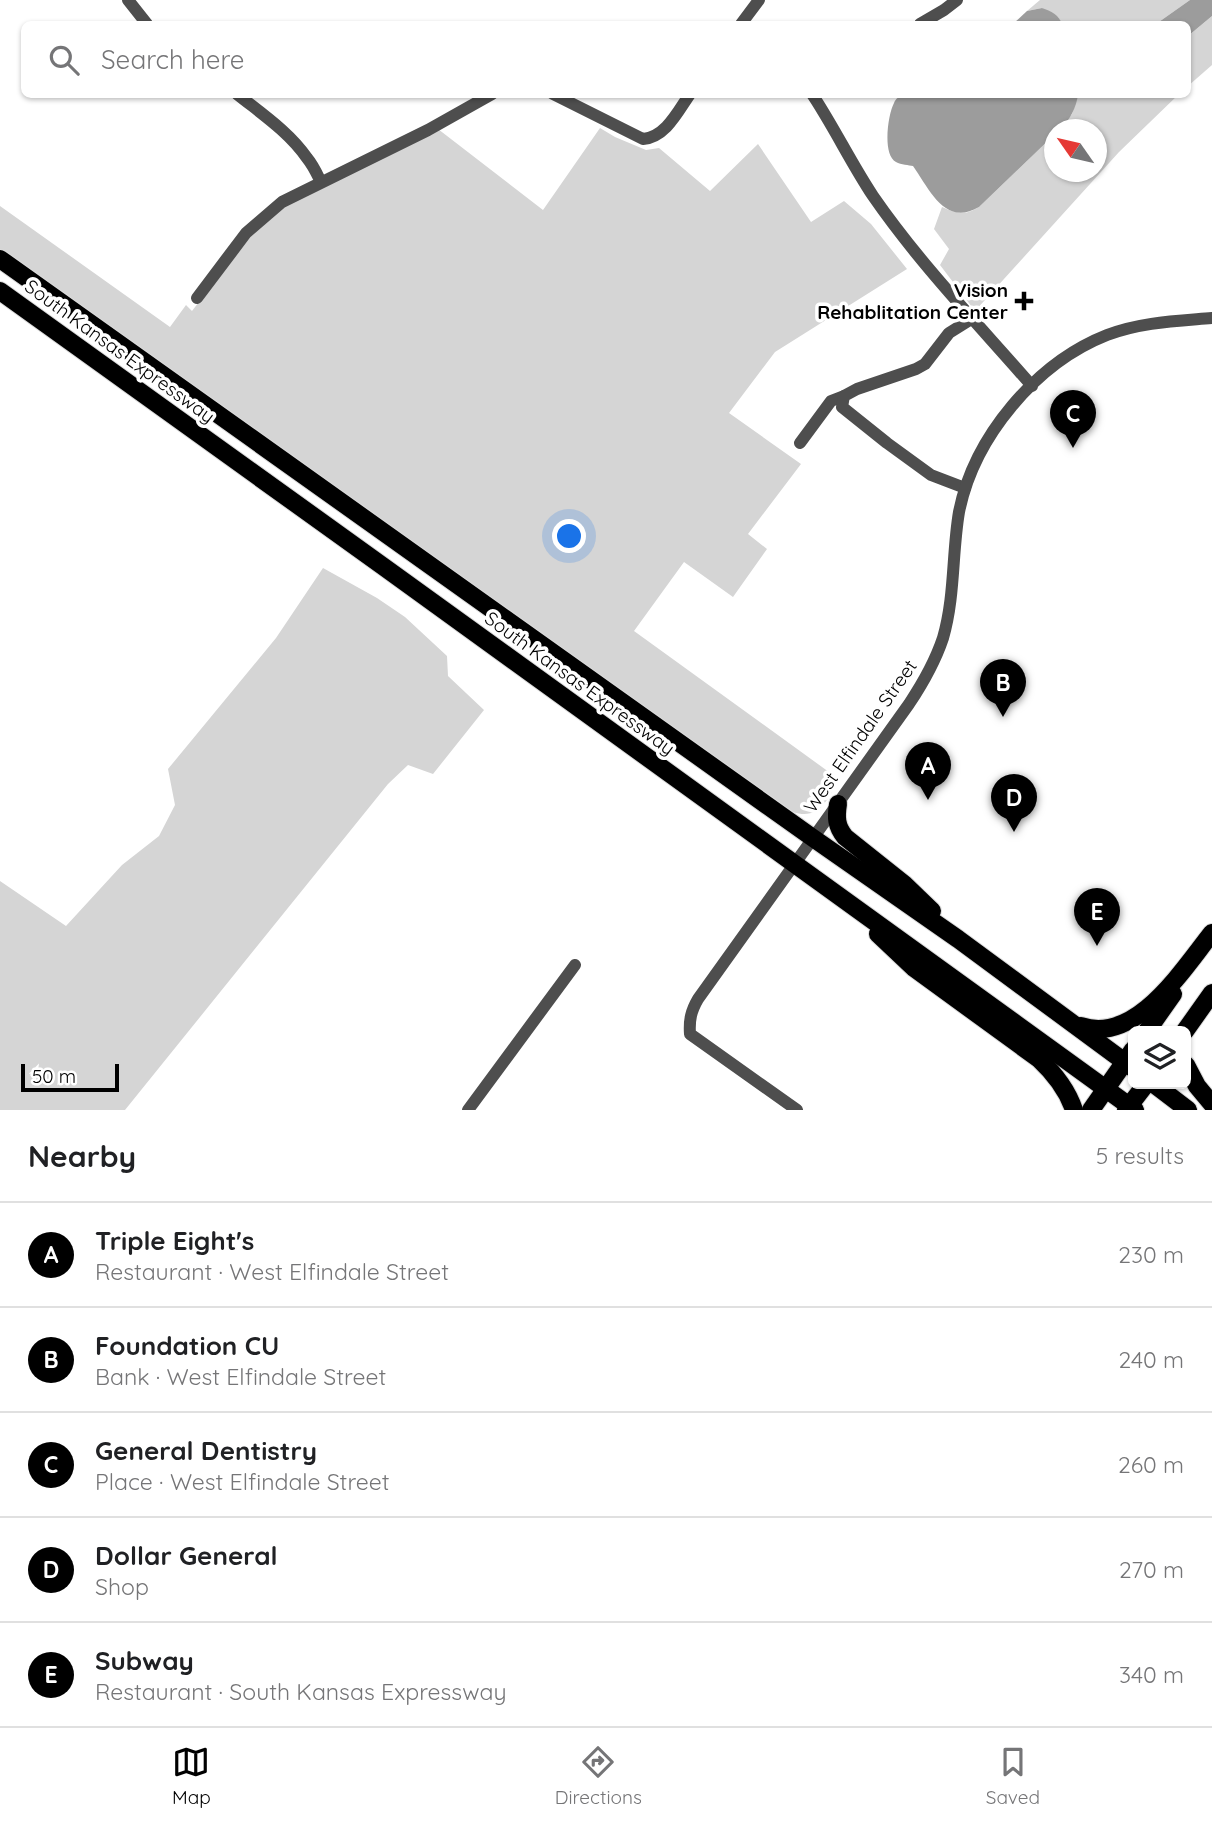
<!DOCTYPE html>
<html lang="en">
<head>
<meta charset="utf-8">
<style>
	:root { --surface:#fff; --page:#f2f2f2; --text:#202124; --muted:#757577; --line:#e0e0e0; --accent:#000 }
	body { margin:0; font-family:Quicksand,sans-serif; background:var(--page); color:var(--text) }
	.controls { position:absolute; right:21px; bottom:21px; display:grid; overflow:hidden; border-radius:10px; box-shadow:0 2px 5px #0004 }
	.controls button { width:63px; height:63px; display:grid; place-items:center; padding:0; border:0; border-bottom:2px solid var(--line); background:var(--surface); color:var(--text); font:35px sans-serif }
	.compass { position:absolute; left:1044px; top:119px; width:63px; height:63px; border-radius:50%; background:var(--surface); box-shadow:0 2px 5px #0004; rotate:304deg }
	.scale { position:absolute; left:21px; bottom:18px; width:98px; box-sizing:border-box; padding-left:7px; border:4px solid #000; border-top:0; font-size:19px; line-height:24px; white-space:nowrap; color:#000; -webkit-text-stroke:5px #fff; paint-order:stroke }
	.you { position:absolute; left:570px; top:537px; width:24px; height:24px; margin:-18px; border:5px solid #fff; border-radius:50%; background:#1a73e8; box-shadow:0 0 0 10px #1a73e833 }
	.badge { display:grid; place-items:center; width:46px; height:46px; border-radius:50%; background:var(--accent); color:#fff; font-size:23px; font-weight:700 }
	.pin { position:absolute; translate:-50% -58px; filter:drop-shadow(0 2px 4px #0008) }
	.pin::after { content:''; position:absolute; top:37px; width:24px; height:21px; background:inherit; clip-path:polygon(0 0,100% 0,50% 100%) }
	.list { margin:0; padding:0; list-style:none }
	h2 { display:flex; justify-content:space-between; align-items:center; height:91px; margin:0; padding:0 28px; font-size:30px }
	h2 small { font-size:23px; font-weight:400; color:var(--muted) }
	.list li { display:grid; grid-template-columns:46px 1fr auto; gap:21px; align-items:center; box-sizing:border-box; height:105px; padding:0 28px; border-top:2px solid var(--line) }
	.list b { display:block; font-size:26px; white-space:nowrap }
	.list p { margin:0; font-size:23px; white-space:nowrap; color:var(--muted) }
	.list em { font-size:23px; font-style:normal; color:var(--muted) }
	.icon { flex:none; width:38px; height:38px; fill:none; stroke:currentColor; stroke-width:2; stroke-linecap:round; stroke-linejoin:round }
	.map { position:relative; flex:none; width:1212px; height:1110px; overflow:hidden }
	.search { position:absolute; background:var(--surface); box-shadow:0 2px 5px #0004; left:21px; right:21px; top:21px; height:77px; display:flex; align-items:center; gap:18px; box-sizing:border-box; padding:0 24px; border-radius:10px; color:var(--muted); font-size:26px }
	.sheet { height:616px; background:var(--surface) }
	nav { display:flex; justify-content:space-around; align-items:center; box-sizing:border-box; height:98px; border-top:2px solid var(--line); background:var(--surface); font-size:19px; color:var(--muted) }
	nav a { display:grid; justify-items:center; gap:4px }
	nav .on { color:var(--accent) }
	.map>svg:first-child { display:block }
	.green { fill:#d5d5d5 }
	.water { fill:#9c9c9c }
	.lines { fill:none; stroke-linecap:round; stroke-linejoin:round }
	.primary-casing { stroke:#dbdbdb; stroke-width:20 }
	.minor { stroke:#4e4e4e; stroke-width:12 }
	.primary { stroke:#000; stroke-width:18 }
	.poi-dot { fill:#000; stroke:#fff; stroke-width:2.5 }
	.labels { text-anchor:middle; dominant-baseline:central; stroke-width:7; stroke-linejoin:round; paint-order:stroke }
	.poi-label { font-size:19px; font-weight:bold; fill:#000; stroke:#fff; text-anchor:end }
	.street-label { font-size:19px; fill:#000; stroke:#fff }
</style>
</head>
<body>
<div class="map">
<svg width="1212" height="1110" viewBox="0 0 1212 1110">
	<rect width="100%" height="100%" fill="#fff"/>
	<!-- green -->
	<g class="green">
		<path d="M1040,0H1190L1156,24H1062L1060,20L1042,8L1027,11Z"/>
		<path d="M1212,16V65L1188,86V36Z"/>
		<path d="M1078,95H1178L1119,152L975,311L940,265L949,249L934,229L942,207C958,214 964,216 979,207L1054,135V172H1096V130L1060,129L1072,114Z"/>
		<path d="M600,128L615,137L646,150L659,148L710,191L758,144L811,222L844,201L871,224L907,269L775,352L729,413L801,464L748,534L767,549L733,597L684,562L634,631L840,780C827,799 819,821 793,812L0,250V206L170,327L186,305L192,311L248,238L280,208L438,129L543,210Z"/>
		<path d="M323,568L377,598L405,617L447,656L448,676L484,710L433,774L408,765L388,784L125,1110H0V881L66,926L122,865L159,836L175,805L168,769L276,638Z"/>
	</g>
	<!-- water -->
	<g class="water">
		<path d="M1190,0H1212V16L1188,36V24H1156Z"/>
		<path d="M1042,8C1051,11 1059,15 1062,24H1013L1027,11Z"/>
		<path d="M902,95V94L1078,95C1076,108 1070,120 1060,129L1054,130V135L979,207C945,227 930,190 913,166C909,165 901,165 896,162C882,155 888,114 894,103C896,98 899,97 902,95Z"/>
	</g>
	<g class="lines">
		<!-- primary casing -->
		<g class="primary-casing">
			<g id="primary">
				<path d="M0,259L813,838L958,939L1133,1068"/>
				<path d="M0,291L384,567L1135,1110"/>
				<path d="M838,804C836,817 836,826 845,837L904,884L932,911"/>
				<path d="M878,934L914,968L1039,1059C1055,1074 1067,1089 1074,1110"/>
				<path d="M1081,1026C1136,1045 1183,969 1212,933"/>
				<path d="M1147,1031L1173,994"/>
				<path d="M1185,1031L1212,993"/>
				<path d="M1186,1065L1197,1086L1212,1104"/>
				<path d="M1154,1084L1188,1110"/>
				<path d="M1091,1110L1133,1050"/>
				<path d="M1126,1110L1146,1084"/>
			</g>
		</g>
		<!-- minor -->
		<g class="minor">
			<path d="M128,0L147,24"/>
			<path d="M741,24L759,0"/>
			<path d="M920,24L944,10L957,0"/>
			<path d="M237,94C262,114 289,132 307,158C313,165 317,174 321,182"/>
			<path d="M553,94L643,139C666,137 678,111 690,94"/>
			<path d="M812,94C834,127 851,163 873,196C920,264 978,324 1032,386"/>
			<path d="M197,298L246,233L282,202L428,130L492,94"/>
			<path d="M800,443L831,401L844,396"/>
			<path d="M965,488L931,475L887,443L842,407L844,396L857,389L916,369L925,364L949,333L973,318"/>
			<path d="M468,1110L575,965"/>
			<path d="M797,1110L690,1034C689,1020 691,1011 698,999L909,704C923,683 935,662 943,638C955,597 952,553 959,512C974,437 1036,363 1107,335C1141,322 1177,321 1212,318"/>
		</g>
		<!-- primary -->
		<use href="#primary" class="primary"/>
	</g>
	<!-- markers -->
	<path class="poi-dot" d="M1020.5 290.5h7v7h7v7h-7v7h-7v-7h-7v-7h7z"/>
	<g class="labels">
		<!-- poi labels -->
		<g class="poi-label">
			<text x="1008" y="290">Vision<tspan x="1008" dy="22">Rehablitation Center</tspan></text>
		</g>
		<!-- street labels -->
		<g class="street-label">
			<text transform="translate(120 351) rotate(36)">South Kansas Expressway</text>
			<text transform="translate(580 683) rotate(36)">South Kansas Expressway</text>
			<text transform="translate(860 736) rotate(-55)">West Elfindale Street</text>
		</g>
	</g>
</svg>
<div class="controls">
<button><svg class="icon" aria-label="layers" viewBox="0 0 24 24"><path d="M12 4l9 5-9 5-9-5zM3 14l9 5 9-5"/></svg></button>
</div>
<svg class="compass" viewBox="-18 -18 36 36"><path d="M0-13l5 13h-10z" fill="#e53935"/><path d="M0 13l5-13h-10z" fill="#757577"/></svg>
<div class="scale">50 m</div>
<div class="you"></div>
<div class="pin badge" style="left:928px;top:800px">A</div>
<div class="pin badge" style="left:1003px;top:717px">B</div>
<div class="pin badge" style="left:1073px;top:448px">C</div>
<div class="pin badge" style="left:1014px;top:832px">D</div>
<div class="pin badge" style="left:1097px;top:946px">E</div>
<div class="search"><svg class="icon" aria-label="search" viewBox="0 0 24 24"><circle cx="10" cy="10" r="6"/><path d="M15 15l6 6"/></svg>Search here</div>
</div>
<section class="sheet">
<h2>Nearby<small>5 results</small></h2>
<ul class="list">
<li><span class="badge">A</span><div><b>Triple Eight's</b><p>Restaurant · West Elfindale Street</p></div><em>230 m</em></li>
<li><span class="badge">B</span><div><b>Foundation CU</b><p>Bank · West Elfindale Street</p></div><em>240 m</em></li>
<li><span class="badge">C</span><div><b>General Dentistry</b><p>Place · West Elfindale Street</p></div><em>260 m</em></li>
<li><span class="badge">D</span><div><b>Dollar General</b><p>Shop</p></div><em>270 m</em></li>
<li><span class="badge">E</span><div><b>Subway</b><p>Restaurant · South Kansas Expressway</p></div><em>340 m</em></li>
</ul>
</section>
<nav>
<a class="on"><svg class="icon" aria-label="map" viewBox="0 0 24 24"><path d="M3 6l6-2 6 2 6-2v14l-6 2-6-2-6 2zM9 4v14M15 6v14"/></svg>Map</a>
<a><svg class="icon" aria-label="directions" viewBox="0 0 24 24"><path d="M12 3l9 9-9 9-9-9zM9 14v-3h6M13 9l2 2-2 2"/></svg>Directions</a>
<a><svg class="icon" aria-label="saved" viewBox="0 0 24 24"><path d="M7 4h10v16l-5-4-5 4z"/></svg>Saved</a>
</nav>
</body>
</html>
